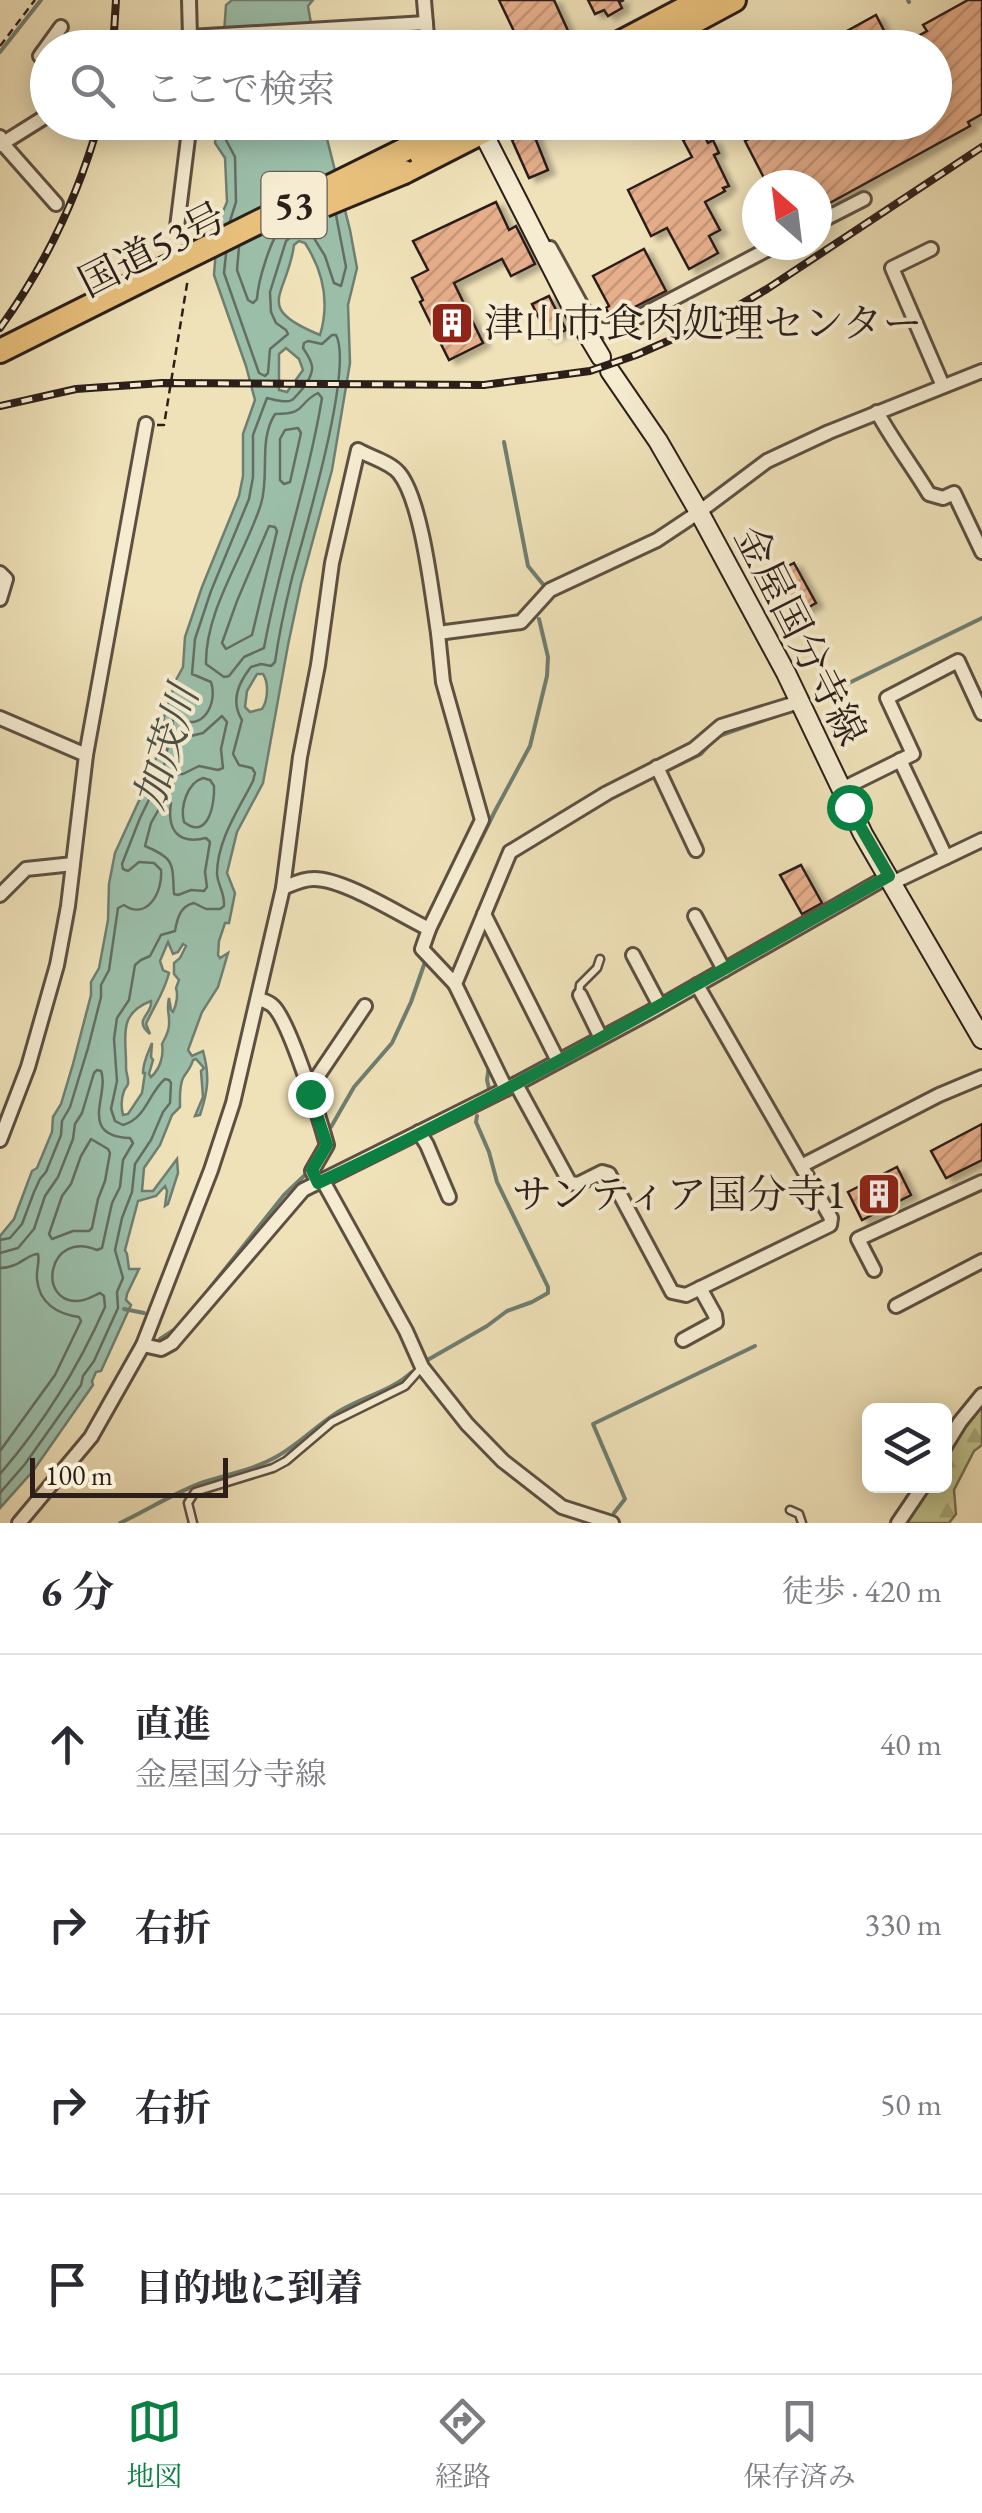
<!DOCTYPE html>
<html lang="ja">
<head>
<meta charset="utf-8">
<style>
	:root { --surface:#fff; --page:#f7f7f7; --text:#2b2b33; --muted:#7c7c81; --line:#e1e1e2; --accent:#0b8043 }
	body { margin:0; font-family:"EB Garamond","Noto Serif JP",serif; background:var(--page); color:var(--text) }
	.controls { position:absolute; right:30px; bottom:30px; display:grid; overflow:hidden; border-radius:15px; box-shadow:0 5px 25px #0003 }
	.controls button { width:90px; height:90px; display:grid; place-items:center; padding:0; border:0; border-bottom:2px solid var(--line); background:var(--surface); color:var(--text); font:50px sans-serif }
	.compass { position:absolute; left:742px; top:170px; width:90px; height:90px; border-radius:50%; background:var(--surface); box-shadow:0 5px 25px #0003; rotate:332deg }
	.scale { position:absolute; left:30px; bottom:25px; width:198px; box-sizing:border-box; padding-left:10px; border:5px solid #2c1f1a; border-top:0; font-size:28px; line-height:35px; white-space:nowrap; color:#2c1f1a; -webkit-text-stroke:8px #f5ecd1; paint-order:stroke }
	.stop { position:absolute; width:30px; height:30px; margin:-22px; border:8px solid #0b8043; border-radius:50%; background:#fff }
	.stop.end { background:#0b8043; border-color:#fff; box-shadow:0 2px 10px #0008 }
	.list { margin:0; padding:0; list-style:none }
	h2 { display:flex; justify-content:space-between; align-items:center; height:130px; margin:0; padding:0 40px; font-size:42px }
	h2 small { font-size:32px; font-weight:400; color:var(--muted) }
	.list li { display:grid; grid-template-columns:65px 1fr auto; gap:30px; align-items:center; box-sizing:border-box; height:180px; padding:0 40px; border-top:2px solid var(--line) }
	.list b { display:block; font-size:38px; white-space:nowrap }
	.list p { margin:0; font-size:32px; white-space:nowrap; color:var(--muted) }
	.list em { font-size:32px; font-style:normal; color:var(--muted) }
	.icon { flex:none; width:55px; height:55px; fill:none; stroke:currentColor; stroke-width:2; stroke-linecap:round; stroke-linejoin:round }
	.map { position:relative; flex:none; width:982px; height:1523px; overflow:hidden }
	.search { position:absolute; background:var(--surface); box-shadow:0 5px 25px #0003; left:30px; right:30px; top:30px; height:110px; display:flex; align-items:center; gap:25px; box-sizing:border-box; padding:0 35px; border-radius:55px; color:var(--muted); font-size:38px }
	.sheet { height:850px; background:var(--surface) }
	nav { display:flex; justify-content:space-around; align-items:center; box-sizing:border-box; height:140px; border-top:2px solid var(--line); background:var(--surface); font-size:28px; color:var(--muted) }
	nav a { display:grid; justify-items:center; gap:5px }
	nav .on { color:var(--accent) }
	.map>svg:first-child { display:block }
	.forest { fill:url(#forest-firs); stroke:#767052; stroke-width:2.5 }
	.water { fill:#9bbea9; stroke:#6f7e70; stroke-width:2.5; fill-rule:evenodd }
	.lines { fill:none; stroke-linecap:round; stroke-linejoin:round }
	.shore { stroke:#646e62; stroke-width:2.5 }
	.stream { stroke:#6f7e70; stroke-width:4 }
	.building { fill:url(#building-hatch); stroke:#2c1f1a; stroke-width:2.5; filter:url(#shadow) }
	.lane-casing { stroke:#5d5042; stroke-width:11 }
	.street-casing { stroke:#5d5042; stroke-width:18 }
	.secondary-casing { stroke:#2c1f1a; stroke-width:22 }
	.highway-casing { stroke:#2c1f1a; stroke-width:28 }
	.path { stroke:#2c1f1a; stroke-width:2.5; stroke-dasharray:8 5; stroke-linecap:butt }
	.lane { stroke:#f5ecd1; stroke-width:6 }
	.street { stroke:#f5ecd1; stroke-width:12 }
	.secondary { stroke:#f5ecd1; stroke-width:18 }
	.highway { stroke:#e8c07c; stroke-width:22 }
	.rail-casing { stroke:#2c1f1a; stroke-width:8 }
	.rail { stroke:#f5ecd1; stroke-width:4; stroke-dasharray:11; stroke-linecap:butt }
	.highway-bridge-casing { stroke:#2c1f1a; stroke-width:28; stroke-linecap:butt }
	.highway-bridge { stroke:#e8c07c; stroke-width:22 }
	.route { stroke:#0b8043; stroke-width:12 }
	.labels { text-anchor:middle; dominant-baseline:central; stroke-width:8; stroke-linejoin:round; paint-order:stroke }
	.shield { fill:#f5ecd1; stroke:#685c51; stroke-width:2.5 }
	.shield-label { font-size:38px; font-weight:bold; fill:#2c1f1a }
	.street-label { font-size:40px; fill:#2c1f1a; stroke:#f5ecd1 }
	.poi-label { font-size:40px; fill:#2c1f1a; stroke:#f5ecd1; text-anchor:start }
	.water-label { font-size:42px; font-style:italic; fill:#4d4f45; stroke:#f5ecd1 }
</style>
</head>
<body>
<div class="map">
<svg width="982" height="1523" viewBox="0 0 982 1523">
	<defs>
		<pattern id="forest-firs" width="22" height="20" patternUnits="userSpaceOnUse" patternTransform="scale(2.5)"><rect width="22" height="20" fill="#c0c18a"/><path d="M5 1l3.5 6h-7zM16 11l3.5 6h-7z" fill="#a5a576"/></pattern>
		<pattern id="building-hatch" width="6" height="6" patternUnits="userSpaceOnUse" patternTransform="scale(2.5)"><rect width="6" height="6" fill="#e6ae8b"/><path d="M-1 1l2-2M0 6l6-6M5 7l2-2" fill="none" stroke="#c59577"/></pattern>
		<filter id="shadow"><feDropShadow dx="7" dy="4" stdDeviation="2.5" flood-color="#0004"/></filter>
	</defs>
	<rect width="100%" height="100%" fill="#efe1b8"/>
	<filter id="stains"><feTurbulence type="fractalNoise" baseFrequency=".002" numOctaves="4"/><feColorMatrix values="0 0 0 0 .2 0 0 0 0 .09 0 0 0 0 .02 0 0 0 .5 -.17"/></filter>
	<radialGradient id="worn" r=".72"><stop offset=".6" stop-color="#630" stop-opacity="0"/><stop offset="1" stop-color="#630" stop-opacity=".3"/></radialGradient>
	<!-- forest -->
	<path class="forest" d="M982,1402V1445L974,1451L954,1490L956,1514L949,1523H903L928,1486H944L945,1458L965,1424Z"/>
	<!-- water -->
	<g class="water">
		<path d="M232,0H313L308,6L315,47L223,48L226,5Z"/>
		<path d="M217,123H323L350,230L357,268L348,305L350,363L332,470L301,584L288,645L263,783L237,832L227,873L235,893L229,923H225L219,941L218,955L220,958L228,953L218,987L202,1012L188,1050L192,1056L203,1051C210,1076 208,1091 200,1115L195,1116L203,1097L201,1071L204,1068L196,1059L193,1060C191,1068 187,1071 183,1078C179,1087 180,1097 180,1107L172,1115L160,1145L144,1168L142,1191H153L177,1159L178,1173L168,1204L165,1206L167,1191L165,1186L156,1196L138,1201L125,1250L127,1254L129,1269H139L127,1294L126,1300L131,1305L101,1371L96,1372L92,1381L93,1385L33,1471L0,1508V1236L14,1219L32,1171L37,1168L52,1132L53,1117L61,1104L73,1064L91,995V982L99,968L108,920L109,884L115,853L154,768L164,717L176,680L183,667L185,637L202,587L239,496L243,476V434L255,400L246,366L214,275L218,223L227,202L225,158L215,143ZM299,241L305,243C323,271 330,302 320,335C252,307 287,297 294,245ZM286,348L299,359L303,370L287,392L279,390V354ZM257,674H263C269,683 268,700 262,709L250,712L245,707L247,691ZM168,942L173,954L178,952L183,944L186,946L180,958L174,963V974L179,980L176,988C178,994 177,1004 173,1012L171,1010L169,998C166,1012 170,1013 169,1025C169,1032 165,1038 162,1044C164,1056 160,1069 151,1077L149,1074L153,1060L151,1057L152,1043C148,1053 143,1062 143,1073H145L142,1093L128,1114L123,1115C121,1107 121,1099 124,1091C125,1088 127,1087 128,1084C129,1079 126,1073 126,1068C127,1039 116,1014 151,1001C153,1015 132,1019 150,1034L146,1024C155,1004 164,993 169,973L163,970L160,961Z"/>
	</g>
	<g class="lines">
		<!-- shore -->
		<g class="shore">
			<path d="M227,122L226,140L235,157L236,202L230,221"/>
			<path d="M239,247L237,270L248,300L253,303L257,299C258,281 271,237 283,225"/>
			<path d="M226,254L224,273L259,373L265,376L268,373L270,349L288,334L286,330L276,323L271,312L270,292L286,241L297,232L312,235L325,256L334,283L341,286L346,267L336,215"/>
			<path d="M318,393L322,398C308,483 279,564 264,648L244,657L229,676L224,677L206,664C205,610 245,555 261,504C270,474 258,441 275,414C308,414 296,404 318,393Z"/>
			<path d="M298,428L301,433L290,482L284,484L280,480V439L285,430Z"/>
			<path d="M269,526L275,527L277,531L252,635L226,649L222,643L237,601Z"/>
			<path d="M222,716L227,722L221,749L223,768L218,770L199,766L183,774H178L177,764L183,738L203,733Z"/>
			<path d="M203,778L210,780L214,786C215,804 208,841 184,822C180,807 187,783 203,778Z"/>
			<path d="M164,800L171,803C167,829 177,845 206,838L210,842L205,872L207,887L204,891L191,890L178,895L174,894C172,864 176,859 145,846L151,823Z"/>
			<path d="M91,1139L108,1149L110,1153L105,1181L98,1199L92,1228L89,1231H73L52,1239L49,1234L62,1196L71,1184L81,1156Z"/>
			<path d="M0,1240L10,1238L22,1224L34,1192L40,1179L46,1172L61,1135L62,1121L70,1107L88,1048L101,997V985L109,970L118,908L124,905C147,921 163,892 161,870L154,863L139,862L128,871L123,869L122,864L140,818L163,771L173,720L178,718C203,733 218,703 211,682L192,674L195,639L211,591L249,499L253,477V435L267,398C273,399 285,404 292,400C295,398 302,389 304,387C316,370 314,364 303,348L304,343L308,341L322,344L332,335H336C354,369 304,534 292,578C285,606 279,634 275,662L271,666L261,664L251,667C238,683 230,701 242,720L233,754L239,765L252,768L255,773L253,781C239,809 217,840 217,874C218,886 225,893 224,906L220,909H206L194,903C180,906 177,919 175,931L161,935L150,956L141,960L135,965L129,1000L117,1018L114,1039L117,1081L111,1109L115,1121L123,1125C146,1119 149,1092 165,1079L169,1080L171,1083L170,1103L163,1112L151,1140L135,1164L132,1192L122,1218L115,1250L123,1278L117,1292L118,1308L94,1361L83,1376L81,1385L25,1464L0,1493"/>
			<path d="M0,1253L18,1248L34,1229L45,1196L58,1177L73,1139L75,1124L82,1113L94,1073L97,1070L101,1071C110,1094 77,1136 130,1138L133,1143L123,1160L120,1187L112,1203L102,1248L97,1250C48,1229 36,1303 78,1301C86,1301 93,1296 100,1293L104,1296L105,1307C78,1368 44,1423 0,1474"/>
			<path d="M0,1268C19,1268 27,1254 38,1254C40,1262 36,1270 37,1279C39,1303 57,1314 79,1317L81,1321L55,1375L0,1451"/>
		</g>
		<!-- stream -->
		<g class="stream">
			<path d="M908,0L909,2"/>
			<path d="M0,52L41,0"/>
			<path d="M504,442L528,566L546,588"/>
			<path d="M816,699L982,618"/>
			<path d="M670,769L701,754L716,737L784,713"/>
			<path d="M628,789L651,778"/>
			<path d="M429,950L436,930L495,811L530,746L547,676L548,657L539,619"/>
			<path d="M489,1065L487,1080L490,1093"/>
			<path d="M331,1127L354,1087L392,1043L411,1002L426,959"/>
			<path d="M124,1309L144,1313"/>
			<path d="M190,1313L284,1195L305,1175"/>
			<path d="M160,1339L177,1328"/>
			<path d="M424,1362L487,1326L507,1311L532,1302L548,1293V1287L497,1182L489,1152L476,1122L477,1116"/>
			<path d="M614,1513L625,1499L593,1424L755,1346"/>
			<path d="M120,1523C148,1510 175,1492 204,1482C228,1474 253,1470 276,1457C298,1445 317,1425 338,1412C364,1396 390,1392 412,1372"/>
		</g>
	</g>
	<!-- building -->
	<g class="building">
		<path d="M499,0H554L569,33L566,34L571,43L562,48H522Z"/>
		<path d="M588,0H624L619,2L622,8L608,16L604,10L595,14Z"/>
		<path d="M968,0H982V114L968,122L970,126L817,210V185H781L779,182L772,185L767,176L764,178L745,141L749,139L743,129L757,122H785L788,129L800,122H934V48H896L927,31L923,25Z"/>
		<path d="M876,15L893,48H816Z"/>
		<path d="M533,124L538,134L534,135L548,170L529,178L512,140L525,134L523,129Z"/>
		<path d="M702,131L708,143L713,140L719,153L714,155L729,186L723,188L725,191L705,202L720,230L709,236L718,253L689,269L667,228L651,236L628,190L692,157L683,140Z"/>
		<path d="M496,202L509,230L516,226L535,264L511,276L502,259L454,283L483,343L449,360L420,302L423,300L412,278L428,270L413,241Z"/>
		<path d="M644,249L666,291L611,319L606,308L609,306L593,276Z"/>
		<path d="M549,296L566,330L549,338L532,304Z"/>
		<path d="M794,563L816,603L795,615L773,574Z"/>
		<path d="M801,865L822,903L802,914L780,875Z"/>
		<path d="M982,1124V1160L946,1178L931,1151Z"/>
		<path d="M897,1167L911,1195L862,1220L848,1192Z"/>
	</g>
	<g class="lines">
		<!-- lane casing -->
		<g class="lane-casing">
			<g id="lane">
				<path d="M579,994L580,985L597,968L600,959"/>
				<path d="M790,1510L799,1514L802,1523"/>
				<path d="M193,1523L188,1503L195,1492L273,1468L286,1461L332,1422L405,1386L422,1367"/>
			</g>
		</g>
		<!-- street casing -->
		<g class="street-casing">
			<g id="street">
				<path d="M424,0L428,48"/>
				<path d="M190,37L426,23"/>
				<path d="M168,48L190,37L189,0"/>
				<path d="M48,64L40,56L61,27"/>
				<path d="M0,137L3,144L56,204"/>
				<path d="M0,145L48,115"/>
				<path d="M817,223L864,199"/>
				<path d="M177,227L190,122"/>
				<path d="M550,248L590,321C598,333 609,332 621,326L776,245"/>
				<path d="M931,249L892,268L943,386"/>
				<path d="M877,412C893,441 912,466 929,494L943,498L954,493L982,552"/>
				<path d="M0,573L6,579L0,599"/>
				<path d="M0,718L86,755"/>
				<path d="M900,760L946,857"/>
				<path d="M657,767L696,850"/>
				<path d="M840,790L913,754L887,698L958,661L982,713"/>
				<path d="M892,883L982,840"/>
				<path d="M283,888C293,884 302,879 313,879C343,878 400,915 429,929L482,820L443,682L438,633"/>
				<path d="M0,895L26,869L73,864"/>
				<path d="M484,914L558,1061"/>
				<path d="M695,916L724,970"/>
				<path d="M429,929L422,949L455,984"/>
				<path d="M633,955L660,1006"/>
				<path d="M580,995L601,1038"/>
				<path d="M259,999C264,1001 269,1002 273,1006C289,1020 320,1120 327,1145L312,1171L318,1183"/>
				<path d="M516,1084L570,1183L578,1184L602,1172L609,1174L672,1292L686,1295L830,1225L831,1218L697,985"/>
				<path d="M309,1089L365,1006"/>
				<path d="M506,1089L455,984L510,852L607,793L694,749L721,726L799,702"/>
				<path d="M419,1132L427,1145L449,1197"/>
				<path d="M0,1140L28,1067L57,965L68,906L86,755L146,424"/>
				<path d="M803,1165L939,1095L982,1077"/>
				<path d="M323,1181L406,1331L422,1367L467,1424L503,1461L562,1507L612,1523"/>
				<path d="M874,1270L858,1239L982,1182"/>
				<path d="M896,1306L982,1261"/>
				<path d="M683,1340L716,1322L715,1315L700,1288"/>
				<path d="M143,1345L161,1349L172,1343L303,1190L516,1084L652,1011L889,876"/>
				<path d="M944,1448L960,1422L982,1395"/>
				<path d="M19,1523L91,1437L143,1345L211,1170L233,1103L283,888L300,757L318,665L332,563L358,450C370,457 390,462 399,473C422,501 432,595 438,633L521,622L550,590L657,540L699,512L767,461L829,432L982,371"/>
				<path d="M898,1523L923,1486"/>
			</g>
		</g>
		<!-- secondary casing -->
		<g class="secondary-casing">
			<g id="secondary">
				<path d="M478,123L577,317L601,357"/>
				<path d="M610,371L658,441L699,512L786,673L863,834L982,1039"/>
			</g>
		</g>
		<!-- highway casing -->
		<g class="highway-casing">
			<g id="highway">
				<path d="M610,48L701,0"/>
				<path d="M645,48L734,0"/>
				<path d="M406,149L465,122"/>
				<path d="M404,172L502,122"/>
				<path d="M0,351L182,260"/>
			</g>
		</g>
		<!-- path -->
		<g class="path">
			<path d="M0,46L35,0"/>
			<path d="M157,425H164L188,278"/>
		</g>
		<!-- lane -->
		<use href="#lane" class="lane"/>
		<!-- street -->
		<use href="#street" class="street"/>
		<!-- secondary -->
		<use href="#secondary" class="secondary"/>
		<!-- highway -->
		<use href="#highway" class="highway"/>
		<!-- rail casing -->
		<g class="rail-casing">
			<g id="rail">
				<path d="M113,48L116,0"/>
				<path d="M0,328C45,266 78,196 99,122"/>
				<path d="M0,406L76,389L162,383L484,385L590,371L636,355L707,324L767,289L982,147"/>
			</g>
		</g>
		<!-- rail -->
		<use href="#rail" class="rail"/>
		<!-- highway-bridge casing -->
		<g class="highway-bridge-casing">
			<g id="highway-bridge">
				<path d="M324,205L404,172"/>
				<path d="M182,260L406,149"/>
			</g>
		</g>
		<!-- highway-bridge -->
		<use href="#highway-bridge" class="highway-bridge"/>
	</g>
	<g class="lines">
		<!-- route -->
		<path class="route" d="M310,1094L327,1145L312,1170L318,1183C514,1092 700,982 889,876L849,807"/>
	</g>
	<!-- icons -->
	<defs>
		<g id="building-square" transform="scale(2.25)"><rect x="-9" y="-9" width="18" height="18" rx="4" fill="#8f2418" stroke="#f5ecd1"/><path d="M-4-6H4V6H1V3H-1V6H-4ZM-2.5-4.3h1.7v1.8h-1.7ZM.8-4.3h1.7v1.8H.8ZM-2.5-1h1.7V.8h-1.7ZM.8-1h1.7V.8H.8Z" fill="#fff"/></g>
	</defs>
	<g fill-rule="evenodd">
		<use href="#building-square" x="452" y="323"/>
		<use href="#building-square" x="879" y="1194"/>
	</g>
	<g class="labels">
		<!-- shield labels -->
		<rect class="shield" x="261.5" y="172" width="65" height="66" rx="8"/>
		<g class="shield-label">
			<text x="294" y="205">53</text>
		</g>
		<!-- street labels -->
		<g class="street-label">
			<text transform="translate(152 249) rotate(-27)">国道53号</text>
			<text transform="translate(801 635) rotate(63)">金屋国分寺線</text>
		</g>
		<!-- poi labels -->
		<g class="poi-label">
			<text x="484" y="323">津山市食肉処理センター</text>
			<text x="846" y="1194" text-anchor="end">サンティア国分寺1</text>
		</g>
		<!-- water labels -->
		<g class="water-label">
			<text transform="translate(166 747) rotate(-73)">加茂川</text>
		</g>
	</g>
	<rect width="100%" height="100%" filter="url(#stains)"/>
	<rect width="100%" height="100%" fill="url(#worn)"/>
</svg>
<div class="controls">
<button><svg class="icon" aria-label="layers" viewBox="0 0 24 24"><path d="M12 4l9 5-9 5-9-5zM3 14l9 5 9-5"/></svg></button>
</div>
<svg class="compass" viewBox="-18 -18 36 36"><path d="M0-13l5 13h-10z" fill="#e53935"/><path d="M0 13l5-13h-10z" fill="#7c7c81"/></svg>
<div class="scale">100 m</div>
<div class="stop" style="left:849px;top:807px"></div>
<div class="stop end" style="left:310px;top:1094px"></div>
<div class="search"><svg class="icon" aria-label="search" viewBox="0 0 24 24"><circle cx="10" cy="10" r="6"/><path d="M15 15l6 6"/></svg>ここで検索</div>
</div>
<section class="sheet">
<h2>6 分<small>徒歩 · 420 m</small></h2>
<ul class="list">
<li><svg class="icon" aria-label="ahead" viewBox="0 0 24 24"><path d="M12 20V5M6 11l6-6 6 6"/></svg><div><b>直進</b><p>金屋国分寺線</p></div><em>40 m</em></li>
<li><svg class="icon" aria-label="right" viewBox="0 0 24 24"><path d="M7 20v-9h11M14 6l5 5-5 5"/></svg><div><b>右折</b></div><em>330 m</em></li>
<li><svg class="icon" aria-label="right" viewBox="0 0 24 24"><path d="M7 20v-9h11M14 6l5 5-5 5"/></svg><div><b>右折</b></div><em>50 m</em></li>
<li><svg class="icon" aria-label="arrive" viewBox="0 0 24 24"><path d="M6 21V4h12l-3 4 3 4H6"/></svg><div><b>目的地に到着</b></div></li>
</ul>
</section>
<nav>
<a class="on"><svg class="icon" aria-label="map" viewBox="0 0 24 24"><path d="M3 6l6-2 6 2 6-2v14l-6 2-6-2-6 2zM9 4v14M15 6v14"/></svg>地図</a>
<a><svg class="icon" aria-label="directions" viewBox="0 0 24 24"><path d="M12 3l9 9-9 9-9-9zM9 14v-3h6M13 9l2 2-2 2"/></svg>経路</a>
<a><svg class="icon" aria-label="saved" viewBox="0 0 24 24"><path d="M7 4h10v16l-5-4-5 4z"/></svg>保存済み</a>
</nav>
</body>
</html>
